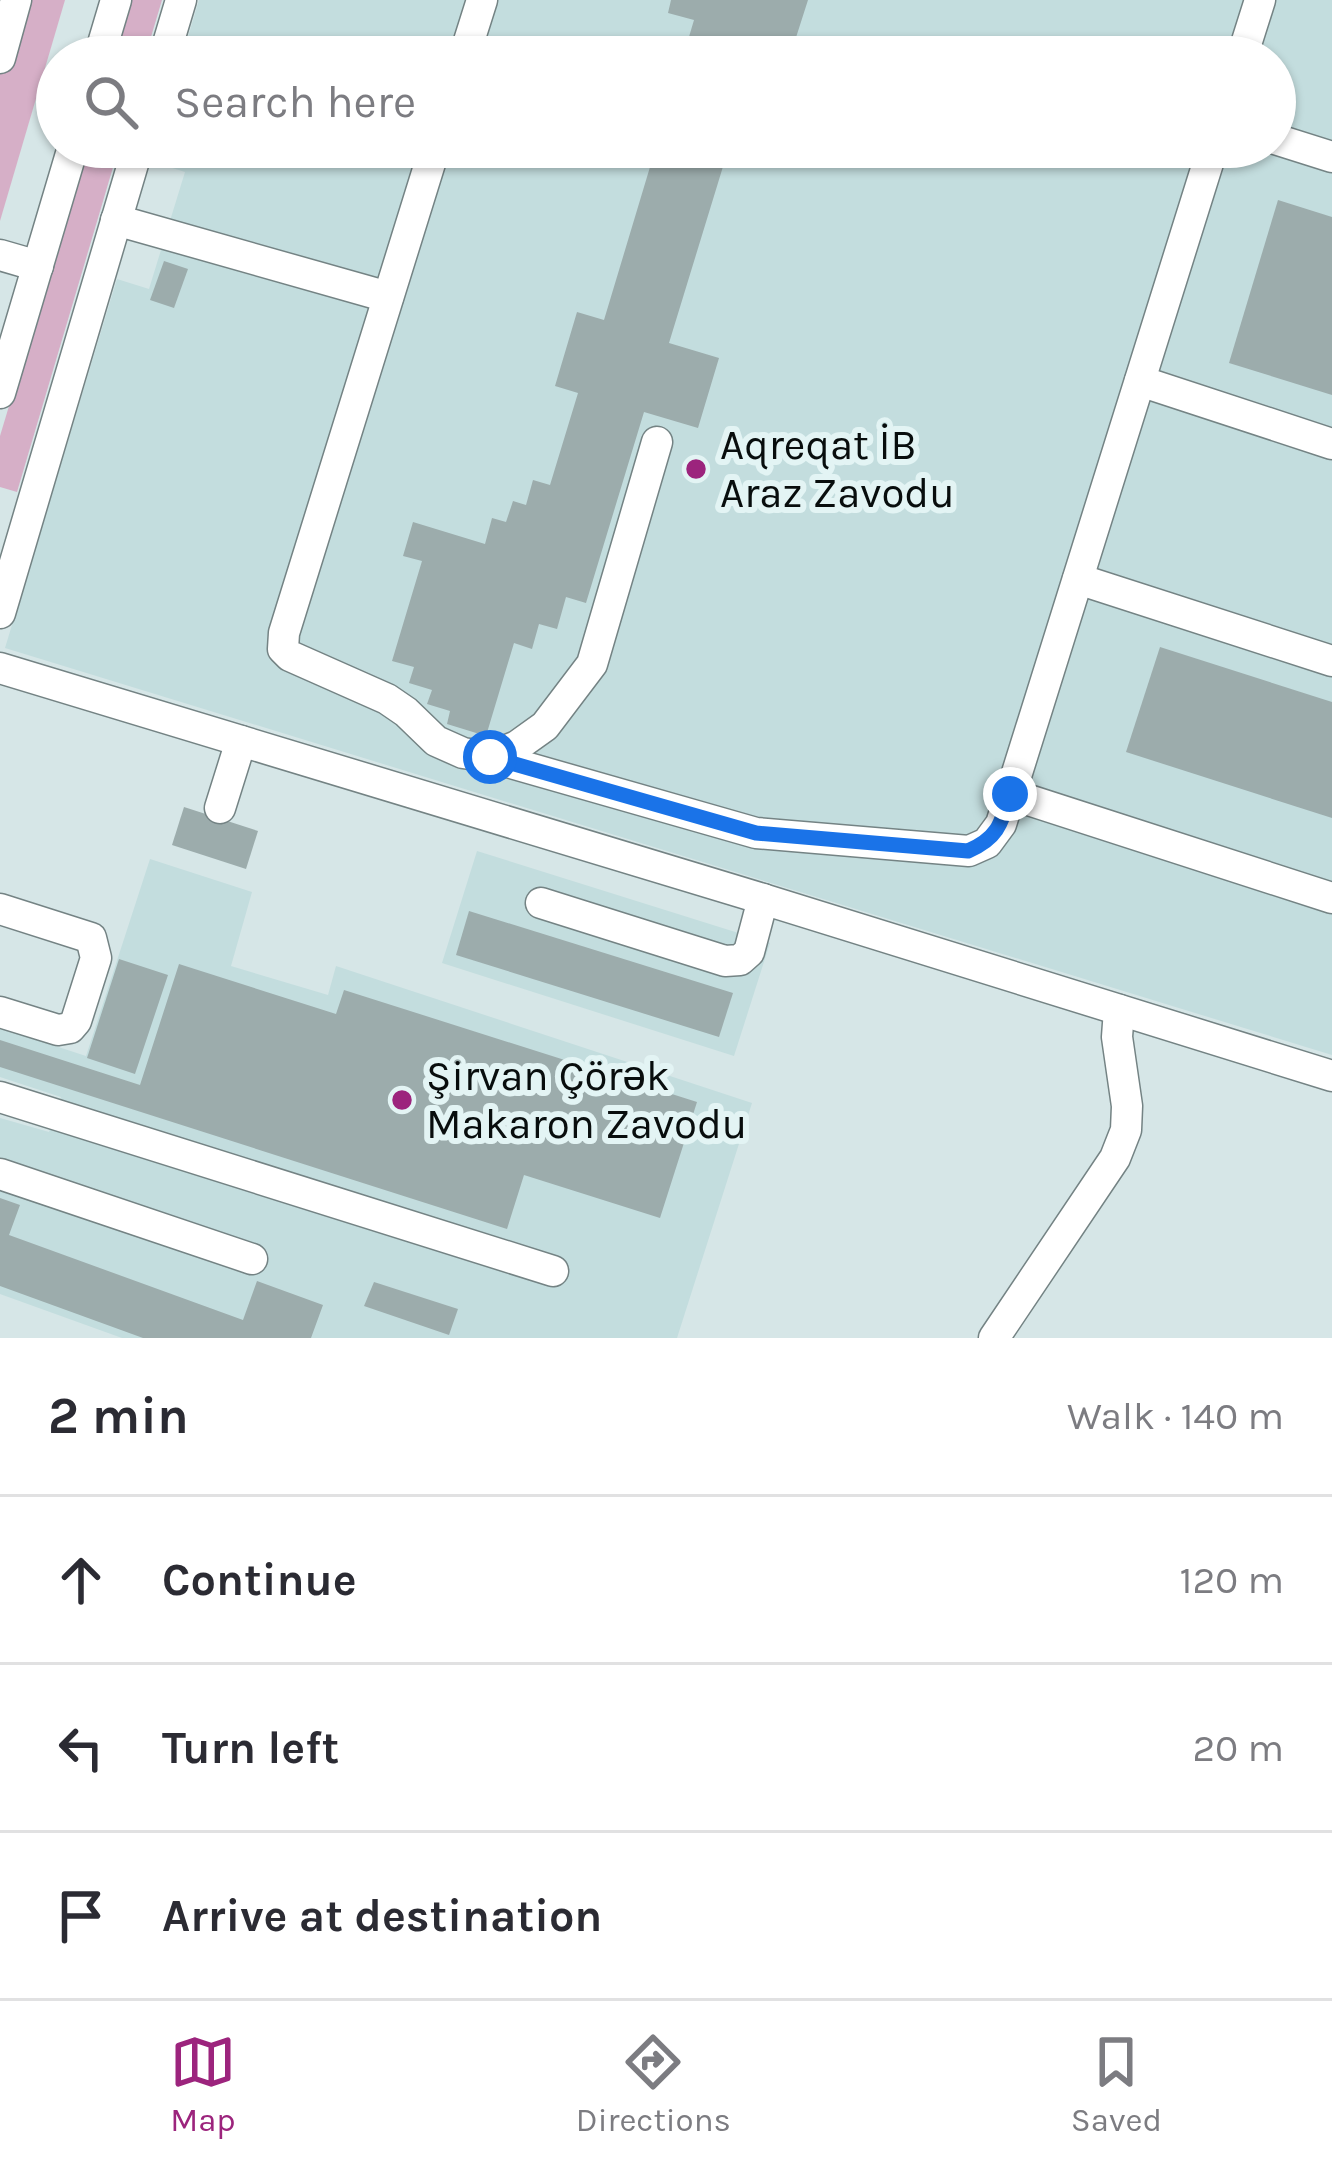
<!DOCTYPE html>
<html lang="en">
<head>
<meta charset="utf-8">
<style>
	:root { --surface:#fff; --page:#f2f2f3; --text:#2b2b33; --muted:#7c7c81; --line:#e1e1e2; --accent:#9c247d }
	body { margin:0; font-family:Karla,sans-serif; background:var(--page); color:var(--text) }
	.stop { position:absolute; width:36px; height:36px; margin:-27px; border:9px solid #1a73e8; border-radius:50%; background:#fff }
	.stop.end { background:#1a73e8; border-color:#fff; box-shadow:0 3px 12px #0008 }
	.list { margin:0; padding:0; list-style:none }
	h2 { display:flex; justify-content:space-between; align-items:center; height:156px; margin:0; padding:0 48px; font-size:51px }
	h2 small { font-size:39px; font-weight:400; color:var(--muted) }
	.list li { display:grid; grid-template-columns:78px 1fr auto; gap:36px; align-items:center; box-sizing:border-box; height:168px; padding:0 48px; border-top:3px solid var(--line) }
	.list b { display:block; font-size:45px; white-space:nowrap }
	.list em { font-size:39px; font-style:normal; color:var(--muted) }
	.icon { flex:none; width:66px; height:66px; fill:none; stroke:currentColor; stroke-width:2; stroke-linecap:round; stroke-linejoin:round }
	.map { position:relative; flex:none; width:1332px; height:1338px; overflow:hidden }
	.search { position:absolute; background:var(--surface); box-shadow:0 3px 9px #0004; left:36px; right:36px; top:36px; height:132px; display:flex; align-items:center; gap:30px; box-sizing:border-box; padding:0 42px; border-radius:66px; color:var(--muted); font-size:45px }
	.sheet { height:660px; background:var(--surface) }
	nav { display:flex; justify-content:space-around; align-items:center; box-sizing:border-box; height:168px; border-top:3px solid var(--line); background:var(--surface); font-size:33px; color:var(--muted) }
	nav a { display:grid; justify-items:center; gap:6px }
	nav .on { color:var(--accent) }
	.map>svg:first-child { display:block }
	.built { fill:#c3ddde }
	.green { fill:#d6afc7 }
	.building { fill:#9cacac }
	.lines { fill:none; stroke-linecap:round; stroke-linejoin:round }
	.minor-casing { stroke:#748384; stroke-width:33 }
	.minor { stroke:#fff; stroke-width:30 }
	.route { stroke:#1a73e8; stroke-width:15 }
	.poi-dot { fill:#9c247d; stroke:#e3f4f4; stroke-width:4.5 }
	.labels { text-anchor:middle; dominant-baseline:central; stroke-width:12; stroke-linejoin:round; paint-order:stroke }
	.poi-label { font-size:42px; fill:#080d0d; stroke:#e3f4f4; text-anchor:start }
</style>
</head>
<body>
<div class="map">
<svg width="1332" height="1338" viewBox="0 0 1332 1338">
	<rect width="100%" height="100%" fill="#d6e6e7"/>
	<!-- built -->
	<g class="built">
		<path d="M199,0H1332V1055L5,648L117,279L149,289L185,172L150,161L154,147H1275V57H182Z"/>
		<path d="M477,851L770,943L734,1056L442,963Z"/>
		<path d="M150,859L252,892L231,966L328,995L336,966L752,1103L677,1338H122L0,1294V1118L49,1132L61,1097L0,1077V1028L86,1056Z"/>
	</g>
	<!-- green -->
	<g class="green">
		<path d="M0,0H65L0,221Z"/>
		<path d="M131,0H162L145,57H114Z"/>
		<path d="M87,147H119L17,492L0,487V436Z"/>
	</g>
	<!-- building -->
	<g class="building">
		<path d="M671,0H808L792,50L761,41L756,57H683L694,20L668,13Z"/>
		<path d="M656,147H729L669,343L719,358L698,428L644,412L586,603L566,597L557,629L539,624L532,649L514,643L486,736L447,724L450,711L427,704L432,690L409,683L414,667L392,661L422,561L403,556L413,522L485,544L492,518L506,522L513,501L526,505L533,480L550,485L578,393L555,386L577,312L604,320Z"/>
		<path d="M1278,200L1332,217V395L1229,363Z"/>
		<path d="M164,261L188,269L174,308L150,300Z"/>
		<path d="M1160,647L1332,702V818L1126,752Z"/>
		<path d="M184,807L258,831L246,869L172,845Z"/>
		<path d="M469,911L733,993L719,1037L456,955Z"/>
		<path d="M119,959L168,975L135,1074L87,1058Z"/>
		<path d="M179,964L336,1014L344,990L697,1102L660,1218L524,1175L507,1229L0,1067V1040L140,1085Z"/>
		<path d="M0,1198L20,1205L9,1235L243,1320L257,1281L323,1305L311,1338H143L0,1286Z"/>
		<path d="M374,1282L458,1309L449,1335L364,1306Z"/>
	</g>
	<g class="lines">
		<!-- minor casing -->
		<g class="minor-casing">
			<g id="minor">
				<path d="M99,57L116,0"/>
				<path d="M164,57L181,0"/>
				<path d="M464,57L482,0"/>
				<path d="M1242,57L1260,0"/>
				<path d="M0,58L16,0"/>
				<path d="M1275,139L1332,157"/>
				<path d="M435,147L284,633L283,649L290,656L387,699L406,712L436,741L463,753L490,757L517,746L545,726L592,664L657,442"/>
				<path d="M116,220L388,297"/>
				<path d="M0,255L38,266"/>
				<path d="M1140,381L1332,444"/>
				<path d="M0,393L73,147"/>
				<path d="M1078,579L1332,661"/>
				<path d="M0,613L138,147"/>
				<path d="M0,668L763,899L1332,1076"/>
				<path d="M490,757L756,833L969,851L987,843L1001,824L1213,147"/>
				<path d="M1010,794L1332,898"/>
				<path d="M220,808L241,741"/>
				<path d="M541,903L725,961L740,960L749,952L763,899"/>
				<path d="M0,909L91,938L96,958L76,1021L70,1028L58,1030L0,1012"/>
				<path d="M0,1097L553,1271"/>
				<path d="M0,1174L252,1259"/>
				<path d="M994,1338L1115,1158L1126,1130L1127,1106L1117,1037L1119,1010"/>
			</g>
		</g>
		<!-- minor -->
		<use href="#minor" class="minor"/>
	</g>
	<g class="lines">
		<!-- route -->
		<path class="route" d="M490,757L756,833L968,851C998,838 1001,824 1010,794"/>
	</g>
	<!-- markers -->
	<g class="poi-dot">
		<circle cx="696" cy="469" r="12"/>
		<circle cx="402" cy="1100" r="12"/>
	</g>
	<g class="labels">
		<!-- poi labels -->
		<g class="poi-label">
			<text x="720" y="445">Aqreqat İB<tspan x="720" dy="48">Araz Zavodu</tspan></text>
			<text x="426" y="1076">Şirvan Çörək<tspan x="426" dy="48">Makaron Zavodu</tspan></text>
		</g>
	</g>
</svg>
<div class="stop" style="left:490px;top:757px"></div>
<div class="stop end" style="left:1010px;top:794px"></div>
<div class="search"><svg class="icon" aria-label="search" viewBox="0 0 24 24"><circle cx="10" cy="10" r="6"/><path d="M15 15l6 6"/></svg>Search here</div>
</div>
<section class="sheet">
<h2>2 min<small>Walk · 140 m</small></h2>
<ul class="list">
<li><svg class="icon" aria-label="ahead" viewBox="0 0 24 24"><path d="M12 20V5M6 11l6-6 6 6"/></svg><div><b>Continue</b></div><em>120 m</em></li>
<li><svg class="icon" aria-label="left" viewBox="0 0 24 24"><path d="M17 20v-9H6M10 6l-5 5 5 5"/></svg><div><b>Turn left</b></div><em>20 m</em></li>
<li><svg class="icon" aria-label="arrive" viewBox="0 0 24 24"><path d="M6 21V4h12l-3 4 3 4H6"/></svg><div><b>Arrive at destination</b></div></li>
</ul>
</section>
<nav>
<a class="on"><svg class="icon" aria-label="map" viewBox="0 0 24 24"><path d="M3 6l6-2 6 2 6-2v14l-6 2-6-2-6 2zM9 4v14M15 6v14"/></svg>Map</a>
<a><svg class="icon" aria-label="directions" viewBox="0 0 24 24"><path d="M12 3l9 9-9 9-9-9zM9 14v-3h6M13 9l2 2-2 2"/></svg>Directions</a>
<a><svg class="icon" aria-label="saved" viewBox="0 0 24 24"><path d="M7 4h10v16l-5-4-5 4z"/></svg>Saved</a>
</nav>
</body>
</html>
